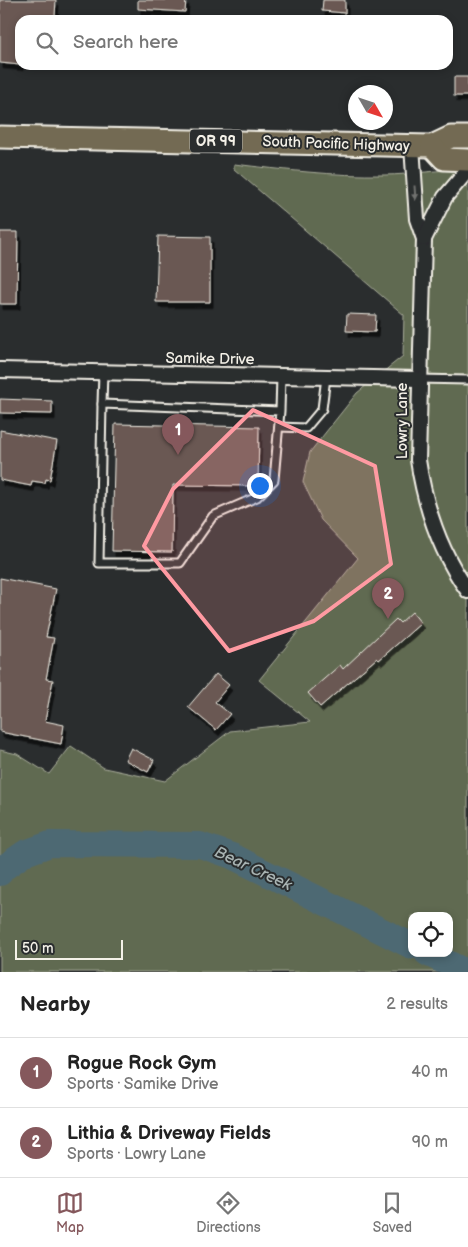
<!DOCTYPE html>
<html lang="en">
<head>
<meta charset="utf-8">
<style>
	:root { --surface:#fff; --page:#f6f6f6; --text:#222; --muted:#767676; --line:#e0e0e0; --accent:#85585c }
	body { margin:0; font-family:"Balsamiq Sans",sans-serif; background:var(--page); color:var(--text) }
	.controls { position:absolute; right:15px; bottom:15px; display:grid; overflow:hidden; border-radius:10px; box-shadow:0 2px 8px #0003 }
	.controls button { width:45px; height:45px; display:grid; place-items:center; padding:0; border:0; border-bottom:1px solid var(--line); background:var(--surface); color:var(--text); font:25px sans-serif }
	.compass { position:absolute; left:348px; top:85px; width:45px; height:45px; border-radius:50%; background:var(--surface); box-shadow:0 2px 8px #0003; rotate:129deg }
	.scale { position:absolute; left:15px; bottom:12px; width:108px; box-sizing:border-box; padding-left:5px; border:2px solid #f4f1e8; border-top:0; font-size:14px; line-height:18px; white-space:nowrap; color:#f4f1e8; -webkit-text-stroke:4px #2a2d2e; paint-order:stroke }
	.you { position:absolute; left:259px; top:485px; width:18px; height:18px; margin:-12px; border:4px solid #fff; border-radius:50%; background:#1a73e8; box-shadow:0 0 0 8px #1a73e833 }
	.badge { display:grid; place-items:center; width:32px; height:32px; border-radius:50%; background:var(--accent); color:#fff; font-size:16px; font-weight:700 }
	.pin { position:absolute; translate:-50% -41px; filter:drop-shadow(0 1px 2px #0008) }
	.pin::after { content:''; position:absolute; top:26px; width:18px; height:15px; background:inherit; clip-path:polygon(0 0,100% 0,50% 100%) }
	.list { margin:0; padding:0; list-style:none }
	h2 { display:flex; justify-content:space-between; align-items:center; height:65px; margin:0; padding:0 20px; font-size:21px }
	h2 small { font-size:16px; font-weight:400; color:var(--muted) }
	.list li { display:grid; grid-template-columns:32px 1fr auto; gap:15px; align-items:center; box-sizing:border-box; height:70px; padding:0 20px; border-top:1px solid var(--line) }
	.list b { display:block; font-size:19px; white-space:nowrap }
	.list p { margin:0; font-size:16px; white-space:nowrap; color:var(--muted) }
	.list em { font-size:16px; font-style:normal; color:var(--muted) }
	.icon { flex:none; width:28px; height:28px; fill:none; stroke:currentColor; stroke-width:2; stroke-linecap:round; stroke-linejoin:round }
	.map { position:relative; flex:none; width:468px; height:972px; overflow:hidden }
	.search { position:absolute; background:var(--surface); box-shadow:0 2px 8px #0003; left:15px; right:15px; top:15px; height:55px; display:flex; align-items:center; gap:12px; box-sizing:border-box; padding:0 18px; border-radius:15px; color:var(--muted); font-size:19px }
	.sheet { height:205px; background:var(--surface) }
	nav { display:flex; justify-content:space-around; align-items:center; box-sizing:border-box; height:70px; border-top:1px solid var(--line); background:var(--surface); font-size:14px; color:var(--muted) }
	nav a { display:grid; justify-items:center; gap:2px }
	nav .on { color:var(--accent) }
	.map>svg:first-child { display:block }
	.green { fill:#616a51; stroke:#aaae9c; fill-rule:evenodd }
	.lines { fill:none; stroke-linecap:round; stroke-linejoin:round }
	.river { stroke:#4e6973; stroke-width:26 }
	.building { fill:#6a5952; stroke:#f4f1e8; filter:url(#shadow) }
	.lane-casing { stroke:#f4f1e8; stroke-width:11 }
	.street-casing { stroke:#f4f1e8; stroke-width:18 }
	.primary-casing { stroke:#f4f1e8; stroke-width:25 }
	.lane { stroke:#2a2d2e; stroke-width:7 }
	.street { stroke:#2a2d2e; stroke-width:14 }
	.primary { stroke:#736b52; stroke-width:21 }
	.oneway { fill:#71726f }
	.marked { fill:#ff9aa2; fill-opacity:0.2; stroke:#ff9aa2; stroke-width:4; stroke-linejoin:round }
	.labels { text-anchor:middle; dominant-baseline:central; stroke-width:4; stroke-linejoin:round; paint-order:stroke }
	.shield { fill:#2a2d2e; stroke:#b7b6b0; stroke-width:1 }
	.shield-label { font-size:14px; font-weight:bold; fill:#f4f1e8 }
	.street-label { font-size:15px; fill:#f4f1e8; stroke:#2a2d2e }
	.water-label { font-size:16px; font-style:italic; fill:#a9b4b3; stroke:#2a2d2e }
</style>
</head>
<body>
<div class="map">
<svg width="468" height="972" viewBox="0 0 468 972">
	<defs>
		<filter id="shadow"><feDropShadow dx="3" dy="5.5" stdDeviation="0" flood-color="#0009"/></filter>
	</defs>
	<rect width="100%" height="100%" fill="#2a2d2e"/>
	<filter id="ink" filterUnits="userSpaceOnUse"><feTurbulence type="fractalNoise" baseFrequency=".02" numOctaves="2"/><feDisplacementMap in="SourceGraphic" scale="10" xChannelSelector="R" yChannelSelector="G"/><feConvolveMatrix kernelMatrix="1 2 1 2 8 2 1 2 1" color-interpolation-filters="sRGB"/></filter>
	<g filter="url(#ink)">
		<!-- green -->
		<path class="green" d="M234,164C284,170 334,176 384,175C412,175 440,169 468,169V972H0V750L17,754L49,774L71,746L104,768L165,781L230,731L310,722L259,680L358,558L321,520L303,482L310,452L357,393L403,356L404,315L234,169ZM412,916H449V953H412Z"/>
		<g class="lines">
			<!-- river -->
			<g class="river">
				<path d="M0,873L2,869L25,853L50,844L200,845L232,856L412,946"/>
				<path d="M427,953L466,972"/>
			</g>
		</g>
		<!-- building -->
		<g class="building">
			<path d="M0,0H56L55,16L30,15V20H20V65L0,63Z"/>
			<path d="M138,0H186L185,12L138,9Z"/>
			<path d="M323,0H345V13L322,11Z"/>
			<rect x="454" y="77" width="14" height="19"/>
			<path d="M0,232H18L17,304H0Z"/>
			<path d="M158,236L210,237V302H156Z"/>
			<path d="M347,314L376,315L375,332L346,331Z"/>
			<path d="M0,399L52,401V414L0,413Z"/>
			<path d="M115,424L259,427L258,486L173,485L172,552L112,551Z"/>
			<path d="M0,430L57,441L50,480L46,479L45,483L32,481L31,486L0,480Z"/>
			<path d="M0,578L56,589L46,637L54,638L46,679L53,680L45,721L64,725L61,744L0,732Z"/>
			<path d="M412,612L421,623L379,660L377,658L320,707L308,693L340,665L343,669L396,619L400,623Z"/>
			<path d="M216,674L229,685L215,702L230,714L216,730L188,707Z"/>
			<path d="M131,748L154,760L148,772L125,760Z"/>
		</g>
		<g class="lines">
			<!-- lane casing -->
			<g class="lane-casing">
				<g id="lane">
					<path d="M419,379L468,380"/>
					<path d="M102,404L103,372"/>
					<path d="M280,411L274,480L257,497L213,516L180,563H99L102,404L280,411L281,376"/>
					<path d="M279,427L306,428L322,409L326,377"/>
				</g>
			</g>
			<!-- street casing -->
			<g class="street-casing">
				<g id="street">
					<path d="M412,146L417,219L424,239L418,460C425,507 440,552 468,591"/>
					<path d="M424,239L445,197L468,170"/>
					<path d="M0,370L418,379"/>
				</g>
			</g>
			<!-- primary casing -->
			<g class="primary-casing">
				<g id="primary">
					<path d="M0,137L432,146L451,137H468"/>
					<path d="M432,146L444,159L468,160"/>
				</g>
			</g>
			<!-- lane -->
			<use href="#lane" class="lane"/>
			<!-- street -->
			<use href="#street" class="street"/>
			<!-- primary -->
			<use href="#primary" class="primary"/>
		</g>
		<!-- one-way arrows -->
		<defs><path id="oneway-solid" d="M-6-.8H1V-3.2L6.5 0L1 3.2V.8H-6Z" transform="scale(1.25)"/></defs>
		<use class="oneway" href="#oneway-solid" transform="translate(415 193) rotate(86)"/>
	</g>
	<!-- marked area -->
	<path class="marked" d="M253,410L375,466L391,564L314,621L229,651L144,546L173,489Z"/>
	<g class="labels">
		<!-- shield labels -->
		<rect class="shield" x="190" y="129.5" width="52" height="23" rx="4"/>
		<g class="shield-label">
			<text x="216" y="141">OR 99</text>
		</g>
		<!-- street labels -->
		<g class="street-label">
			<text transform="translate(336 144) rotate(2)">South Pacific Highway</text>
			<text transform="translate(210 359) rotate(1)">Samike Drive</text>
			<text transform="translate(402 421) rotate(-90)">Lowry Lane</text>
		</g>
		<!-- water labels -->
		<g class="water-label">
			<text transform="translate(253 869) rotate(25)">Bear Creek</text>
		</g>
	</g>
</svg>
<div class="controls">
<button><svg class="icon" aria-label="locate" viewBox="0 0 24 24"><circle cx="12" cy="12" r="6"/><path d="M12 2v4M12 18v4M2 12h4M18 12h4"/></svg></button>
</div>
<svg class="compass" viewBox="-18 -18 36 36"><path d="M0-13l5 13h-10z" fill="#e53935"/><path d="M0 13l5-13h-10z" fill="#767676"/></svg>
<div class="scale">50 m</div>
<div class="you"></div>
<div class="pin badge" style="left:178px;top:455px">1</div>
<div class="pin badge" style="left:388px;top:619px">2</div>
<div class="search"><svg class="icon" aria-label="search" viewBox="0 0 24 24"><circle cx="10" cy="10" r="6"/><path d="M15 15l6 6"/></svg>Search here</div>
</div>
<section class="sheet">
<h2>Nearby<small>2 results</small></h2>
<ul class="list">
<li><span class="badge">1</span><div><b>Rogue Rock Gym</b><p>Sports · Samike Drive</p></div><em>40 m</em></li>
<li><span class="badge">2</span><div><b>Lithia &amp; Driveway Fields</b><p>Sports · Lowry Lane</p></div><em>90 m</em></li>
</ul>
</section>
<nav>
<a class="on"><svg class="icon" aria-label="map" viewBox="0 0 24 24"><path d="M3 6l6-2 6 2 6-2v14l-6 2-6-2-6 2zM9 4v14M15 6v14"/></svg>Map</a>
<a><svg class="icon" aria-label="directions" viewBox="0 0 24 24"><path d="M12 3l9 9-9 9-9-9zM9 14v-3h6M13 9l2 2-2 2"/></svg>Directions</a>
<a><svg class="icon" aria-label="saved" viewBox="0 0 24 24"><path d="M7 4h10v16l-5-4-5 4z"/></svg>Saved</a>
</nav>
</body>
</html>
